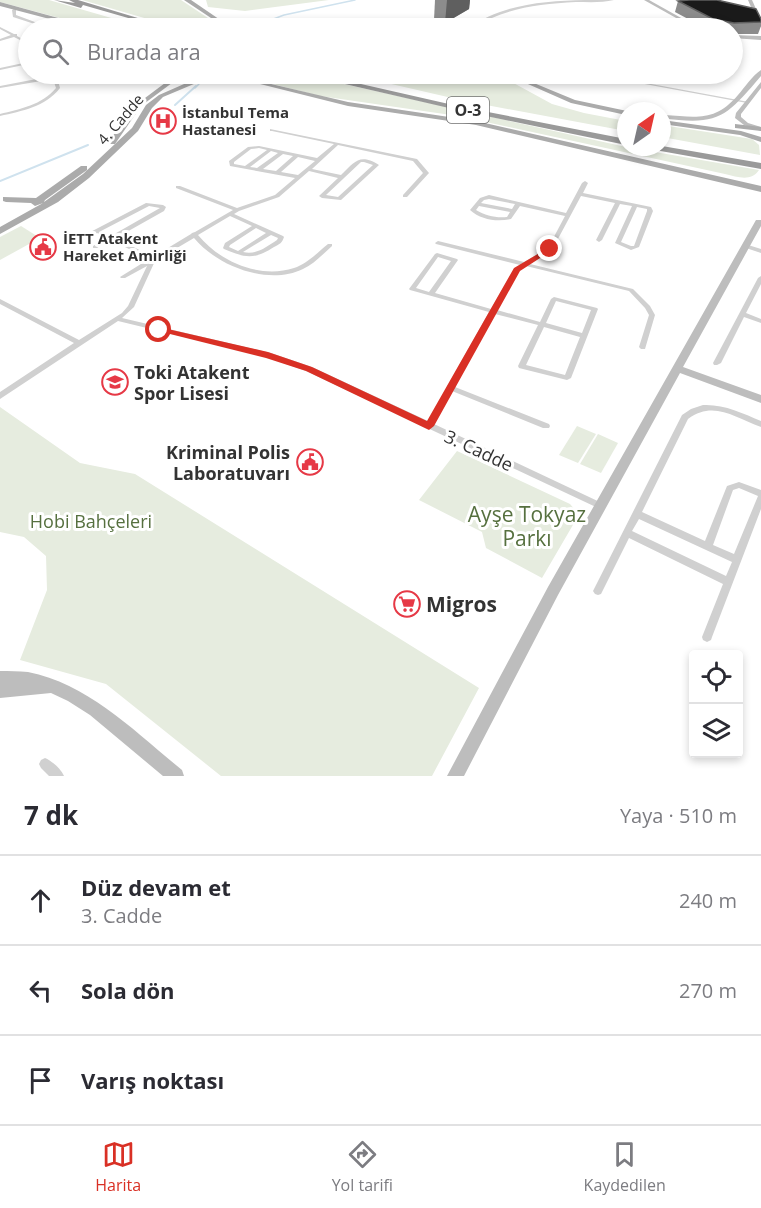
<!DOCTYPE html>
<html lang="tr">
<head>
<meta charset="utf-8">
<style>
	:root { --surface:#fff; --page:#f7f7f7; --text:#2b2b33; --muted:#7c7c81; --line:#e1e1e2; --accent:#d93025 }
	body { margin:0; font-family:"Open Sans",sans-serif; background:var(--page); color:var(--text) }
	.controls { position:absolute; right:18px; bottom:18px; display:grid; overflow:hidden; border-radius:6px; box-shadow:0 3px 9px #0003 }
	.controls button { width:54px; height:54px; display:grid; place-items:center; padding:0; border:0; border-bottom:2px solid var(--line); background:var(--surface); color:var(--text); font:30px sans-serif }
	.compass { position:absolute; left:617px; top:102px; width:54px; height:54px; border-radius:50%; background:var(--surface); box-shadow:0 3px 9px #0003; rotate:34deg }
	.stop { position:absolute; width:18px; height:18px; margin:-14px; border:4px solid #d93025; border-radius:50%; background:#fff }
	.stop.end { background:#d93025; border-color:#fff; box-shadow:0 2px 6px #0008 }
	.list { margin:0; padding:0; list-style:none }
	h2 { display:flex; justify-content:space-between; align-items:center; height:78px; margin:0; padding:0 24px; font-size:26px }
	h2 small { font-size:20px; font-weight:400; color:var(--muted) }
	.list li { display:grid; grid-template-columns:39px 1fr auto; gap:18px; align-items:center; box-sizing:border-box; height:90px; padding:0 24px; border-top:2px solid var(--line) }
	.list b { display:block; font-size:22px; white-space:nowrap }
	.list p { margin:0; font-size:20px; white-space:nowrap; color:var(--muted) }
	.list em { font-size:20px; font-style:normal; color:var(--muted) }
	.icon { flex:none; width:33px; height:33px; fill:none; stroke:currentColor; stroke-width:2; stroke-linecap:round; stroke-linejoin:round }
	.map { position:relative; flex:none; width:761px; height:776px; overflow:hidden }
	.search { position:absolute; background:var(--surface); box-shadow:0 3px 9px #0003; left:18px; right:18px; top:18px; height:66px; display:flex; align-items:center; gap:15px; box-sizing:border-box; padding:0 21px; border-radius:33px; color:var(--muted); font-size:22px }
	.sheet { height:348px; background:var(--surface) }
	nav { display:flex; justify-content:space-around; align-items:center; box-sizing:border-box; height:84px; border-top:2px solid var(--line); background:var(--surface); font-size:16px; color:var(--muted) }
	nav a { display:grid; justify-items:center; gap:3px }
	nav .on { color:var(--accent) }
	.map>svg:first-child { display:block }
	.green { fill:#e6ecdf }
	.lines { fill:none; stroke-linecap:round; stroke-linejoin:round }
	.stream-far1 { stroke:#cfe2ee; stroke-width:1.5 }
	.stream { stroke:#cfe2ee; stroke-width:2 }
	.street { fill:#d0d0d0; fill-rule:evenodd }
	.secondary { fill:#bdbdbd; fill-rule:evenodd }
	.primary { fill:#ababab; fill-rule:evenodd }
	.highway { fill:#9a9a9a; fill-rule:evenodd }
	.wall { fill:#8c8c8c }
	.shaded-wall { fill:#5f5f5f }
	.building { fill:#1a1a1a; stroke:#5f5f5f; stroke-width:1.5 }
	.route { fill:#d93025 }
	.labels { text-anchor:middle; dominant-baseline:central; stroke-width:6; stroke-linejoin:round; paint-order:stroke }
	.far-poi-label { font-size:15px; font-weight:bold; fill:#333; stroke:#fff; text-anchor:start }
	.far-street-label { font-size:15px; fill:#333; stroke:#fff }
	.shield { fill:#fff; stroke:#707070; stroke-width:1.5 }
	.shield-label { font-size:16px; font-weight:bold; fill:#333 }
	.poi-label { font-size:18px; font-weight:bold; fill:#333; stroke:#fff; text-anchor:start }
	.street-label { font-size:18px; fill:#333; stroke:#fff }
	.park-label { font-size:18px; fill:#56703f; stroke:#fff }
	.near-park-label { font-size:21px; fill:#56703f; stroke:#fff }
	.near-poi-label { font-size:21px; font-weight:bold; fill:#333; stroke:#fff; text-anchor:start }
</style>
</head>
<body>
<div class="map">
<svg width="761" height="776" viewBox="0 0 761 776">
	<rect width="100%" height="100%" fill="#fff"/>
	<!-- green -->
	<g class="green">
		<path d="M0,0H49L146,28H97L0,2Z"/>
		<path d="M82,0H181L223,28H179Z"/>
		<path d="M206,0H329L245,11L208,7Z"/>
		<path d="M233,74H299L626,147L759,170C751,182 738,177 725,174L458,116L320,96Z"/>
		<path d="M348,74H497L552,104L584,113L626,121V131L465,101Z"/>
		<path d="M662,125L752,139L759,145L760,155L662,137Z"/>
		<path d="M21,226L40,238L0,260V237Z"/>
		<path d="M0,407L80,463L135,474L479,688L432,776H221L106,684L20,660L47,590L46,556L24,537L0,532Z"/>
		<path d="M577,426L596,434L578,463L559,455Z"/>
		<path d="M598,434L618,443L601,473L580,464Z"/>
		<path d="M457,451L570,504L576,511L577,518L542,578L486,548L482,532L419,500Z"/>
	</g>
	<g class="lines">
		<!-- stream-far1 -->
		<g class="stream-far1">
			<path d="M255,26L284,15L355,0"/>
			<path d="M195,88L199,84"/>
		</g>
		<!-- stream -->
		<g class="stream">
			<path d="M175,105L196,86"/>
			<path d="M0,181L88,145"/>
		</g>
		<!-- street -->
		<g class="street">
			<path d="M585,0H614C602,3 588,2 576,2C538,4 505,8 473,28H469C502,4 545,1 585,0Z"/>
			<path d="M14,9L16,10V15L51,28H47L13,17L12,10Z"/>
			<path d="M0,27L14,34H17V36L28,42V44L14,37L0,41V39L11,35L0,29Z"/>
			<path d="M28,62V64L0,70V68Z"/>
			<path d="M51,74H55L57,77L60,88C45,107 22,111 0,116V114C20,109 42,105 56,88L53,79L0,88V86L52,76Z"/>
			<path d="M591,74H597L749,102L747,103Z"/>
			<path d="M270,129L417,159L429,173L407,197H403V195L423,173L413,161L338,145L312,169L341,175C355,162 359,153 379,165L341,200L322,198L319,196L338,178L309,171L279,197L239,211L234,214L283,236L284,237C282,243 280,244 274,247C254,260 245,258 224,249L223,248L225,243L252,226L230,216L198,235C220,262 260,279 294,268C307,264 318,252 328,244H332V246C323,254 314,264 303,269C268,286 217,266 194,238L155,261L134,307L122,318L271,353L312,367L428,421L489,312L410,290L409,289L435,254L437,253L457,259L458,260L435,293L491,309L514,269L520,265L436,244L435,243L438,241L524,262L548,248L565,216L520,206L511,219C497,222 481,220 470,210L480,198L489,195L566,213L582,183L585,181L588,183L583,193L651,207L653,211L639,247L631,250L615,243L632,206L620,204L602,240L599,242L596,240L615,203L581,196L552,250L530,264L633,289L650,306L655,315L645,349H641L639,347L649,315L645,308L629,291L526,266L519,270L497,310L540,322L551,299L554,297L597,308L598,309L571,378L567,380L519,368L518,366L538,325L495,314L455,387L549,424L550,426L549,428H543L452,391L434,424L604,504L605,506L604,508L601,510L598,508L306,371L266,357L118,321L0,399V392L74,343L0,304V299L79,340L122,313L128,306L147,266L125,278H121L120,277L149,259L111,240L97,248H93V246L107,238L97,233L81,241H77V239L146,203L163,205L166,207L164,211L116,238L153,257L191,234L192,233L195,232L233,210L176,188V186H180L237,208L275,195L295,178L230,166L229,161L248,147L259,146L317,158L334,144L272,131H270ZM259,148L267,150L245,166L234,164V162L251,149ZM271,151L278,153L257,168L250,167ZM283,154L293,156L276,171L263,169ZM298,157L315,161L298,175L281,172ZM361,162H364L373,165L338,197L326,195ZM489,199L515,204L512,209L481,203L484,200ZM149,206L160,208L111,236L101,231ZM479,206L510,212L507,217C496,218 486,216 476,210ZM637,207L647,209V211L634,246H631L621,242ZM256,228L266,233L238,251L229,247L230,245ZM271,235L278,238L277,240C266,247 257,255 243,252ZM438,257L451,261L429,292L416,288ZM556,301L591,310L582,333L546,323ZM544,327L580,337L565,375L526,365Z"/>
			<path d="M745,244L761,249V253L743,247L742,246Z"/>
			<path d="M761,276V284L746,313L761,319V323L744,317L721,363L717,365H714L713,363L758,278Z"/>
			<path d="M703,405C724,404 742,413 761,421V427C735,418 714,400 688,419L642,512L705,541L727,486L739,482L761,490V509L712,637L711,640L707,642L703,640L702,637L723,584L629,538L601,594L598,595L595,594L593,591L682,415L691,409ZM739,488L758,496L734,554L713,545L733,490ZM639,519L732,562L726,576L632,531Z"/>
			<path d="M45,758C52,761 61,769 64,776H49L41,768L39,764L41,760Z"/>
		</g>
		<!-- secondary -->
		<g class="secondary">
			<path d="M644,0H649L699,28H694Z"/>
			<path d="M748,0H752L761,20V27L759,26Z"/>
			<path d="M732,35L761,36V40L732,38Z"/>
			<path d="M761,70V76C726,117 719,126 662,118V116L664,115C697,117 715,122 738,95C745,87 752,76 761,70Z"/>
			<path d="M761,82V88L741,114V117L748,123L761,127V131L744,125L735,118L736,113Z"/>
			<path d="M756,220H761V226L683,367L761,395V403L680,373L558,595L464,776H447L548,587Z"/>
			<path d="M0,671C9,671 19,671 28,672C89,684 135,732 182,770L184,776H163L90,715L68,701L51,693L0,698Z"/>
		</g>
		<!-- primary -->
		<g class="primary">
			<path d="M184,0H191L232,28H226Z"/>
			<path d="M0,2L91,27L92,28H84L0,6Z"/>
			<path d="M177,74H184L141,106L115,144H109L108,142L137,104Z"/>
			<path d="M220,74H229L348,102L476,121L761,186V192L476,125L348,106Z"/>
			<path d="M505,74H512L575,100L627,111L626,115L571,103Z"/>
			<path d="M200,77L231,78L234,80L231,82L201,81L163,97L152,108L138,131L89,178L58,202L0,234V227L43,203L35,206L31,203L6,202L3,201V197L36,198L81,166H87V170L45,200L44,202L83,174L132,128L146,105L159,95Z"/>
			<path d="M662,120L741,131L761,137V142L740,135L662,124Z"/>
			<path d="M735,124L761,127V131L735,128Z"/>
		</g>
		<!-- highway -->
		<g class="highway">
			<path d="M54,0L75,3L69,0H78L171,28H163L83,5L81,8Z"/>
			<path d="M307,74H317L462,107L626,139V145L462,111L310,76Z"/>
			<path d="M662,146L761,163V169L655,150L651,147Z"/>
		</g>
	</g>
	<!-- wall -->
	<g class="wall">
		<path d="M435,0H470L469,9L445,23L434,20Z"/>
		<path d="M678,1L761,19V26L758,34H732V28H705L675,12Z"/>
	</g>
	<!-- shaded-wall -->
	<path class="shaded-wall" d="M447,0H470L469,9L445,23Z"/>
	<!-- building -->
	<path class="building" d="M689,0H717L756,9L761,19V22L734,23L713,19L678,1Z"/>
	<!-- route -->
	<path class="route" d="M548,248L554,249L520,271L434,426L429,430L306,371L266,358L154,330L159,327L268,352L312,367L427,421L514,268Z"/>
	<!-- icons -->
	<defs>
		<g id="hospital-ring" transform="scale(1.35)"><circle r="9.5" fill="#fff" stroke="#e63946" stroke-width="1.5"/><path d="M-5-5h3v3.5h4V-5h3V5h-3V1.5h-4V5h-3Z" fill="#e63946"/></g>
		<g id="civic-ring" transform="scale(1.35)"><circle r="9.5" fill="#fff" stroke="#e63946" stroke-width="1.5"/><path d="M-.6-6.5H3V-4.5H.6V-3L4-1V1h2V6H-6V1h2V-1L-.6-3ZM-1.2 2.5V6h2.4V2.5Z" fill="#e63946"/></g>
		<g id="school-ring" transform="scale(1.35)"><circle r="9.5" fill="#fff" stroke="#e63946" stroke-width="1.5"/><path d="M0-5L7-2L0 1L-7-2ZM-4 1L0 2.5L4 1V4Q0 6-4 4Z" fill="#e63946"/></g>
		<g id="supermarket-ring" transform="scale(1.35)"><circle r="9.5" fill="#fff" stroke="#e63946" stroke-width="1.5"/><path d="M-6-5.5h2.5l.6 2H6L4.5 2H-2.5L-4.4-4H-6ZM-1.5 3.2a1.3 1.3 0 1 0 .1 0ZM3 3.2a1.3 1.3 0 1 0 .1 0Z" fill="#e63946"/></g>
	</defs>
	<g fill-rule="evenodd">
		<use href="#hospital-ring" x="163" y="121"/>
		<use href="#civic-ring" x="43" y="247"/>
		<use href="#school-ring" x="115" y="382"/>
		<use href="#civic-ring" x="310" y="462"/>
		<use href="#supermarket-ring" x="407" y="604"/>
	</g>
	<g class="labels">
		<!-- far-poi labels -->
		<g class="far-poi-label">
			<text x="182" y="112">İstanbul Tema<tspan x="182" dy="17">Hastanesi</tspan></text>
			<text x="63" y="238">İETT Atakent<tspan x="63" dy="17">Hareket Amirliği</tspan></text>
		</g>
		<!-- far-street labels -->
		<g class="far-street-label">
			<text transform="translate(120 119) rotate(-49)">4. Cadde</text>
		</g>
		<!-- shield labels -->
		<rect class="shield" x="447" y="97" width="42" height="26" rx="4.5"/>
		<g class="shield-label">
			<text x="468" y="110">O-3</text>
		</g>
		<!-- poi labels -->
		<g class="poi-label">
			<text x="134" y="372">Toki Atakent<tspan x="134" dy="21">Spor Lisesi</tspan></text>
			<text x="290" y="452" text-anchor="end">Kriminal Polis<tspan x="290" dy="21">Laboratuvarı</tspan></text>
		</g>
		<!-- street labels -->
		<g class="street-label">
			<text transform="translate(479 450) rotate(25)">3. Cadde</text>
		</g>
		<!-- park labels -->
		<g class="park-label">
			<text x="91" y="521">Hobi Bahçeleri</text>
		</g>
		<!-- near-park labels -->
		<g class="near-park-label">
			<text x="527" y="514">Ayşe Tokyaz<tspan x="527" dy="24">Parkı</tspan></text>
		</g>
		<!-- near-poi labels -->
		<g class="near-poi-label">
			<text x="426" y="604">Migros</text>
		</g>
	</g>
</svg>
<div class="controls">
<button><svg class="icon" aria-label="locate" viewBox="0 0 24 24"><circle cx="12" cy="12" r="6"/><path d="M12 2v4M12 18v4M2 12h4M18 12h4"/></svg></button>
<button><svg class="icon" aria-label="layers" viewBox="0 0 24 24"><path d="M12 4l9 5-9 5-9-5zM3 14l9 5 9-5"/></svg></button>
</div>
<svg class="compass" viewBox="-18 -18 36 36"><path d="M0-13l5 13h-10z" fill="#e53935"/><path d="M0 13l5-13h-10z" fill="#7c7c81"/></svg>
<div class="stop" style="left:159px;top:330px"></div>
<div class="stop end" style="left:550px;top:249px"></div>
<div class="search"><svg class="icon" aria-label="search" viewBox="0 0 24 24"><circle cx="10" cy="10" r="6"/><path d="M15 15l6 6"/></svg>Burada ara</div>
</div>
<section class="sheet">
<h2>7 dk<small>Yaya · 510 m</small></h2>
<ul class="list">
<li><svg class="icon" aria-label="ahead" viewBox="0 0 24 24"><path d="M12 20V5M6 11l6-6 6 6"/></svg><div><b>Düz devam et</b><p>3. Cadde</p></div><em>240 m</em></li>
<li><svg class="icon" aria-label="left" viewBox="0 0 24 24"><path d="M17 20v-9H6M10 6l-5 5 5 5"/></svg><div><b>Sola dön</b></div><em>270 m</em></li>
<li><svg class="icon" aria-label="arrive" viewBox="0 0 24 24"><path d="M6 21V4h12l-3 4 3 4H6"/></svg><div><b>Varış noktası</b></div></li>
</ul>
</section>
<nav>
<a class="on"><svg class="icon" aria-label="map" viewBox="0 0 24 24"><path d="M3 6l6-2 6 2 6-2v14l-6 2-6-2-6 2zM9 4v14M15 6v14"/></svg>Harita</a>
<a><svg class="icon" aria-label="directions" viewBox="0 0 24 24"><path d="M12 3l9 9-9 9-9-9zM9 14v-3h6M13 9l2 2-2 2"/></svg>Yol tarifi</a>
<a><svg class="icon" aria-label="saved" viewBox="0 0 24 24"><path d="M7 4h10v16l-5-4-5 4z"/></svg>Kaydedilen</a>
</nav>
</body>
</html>
